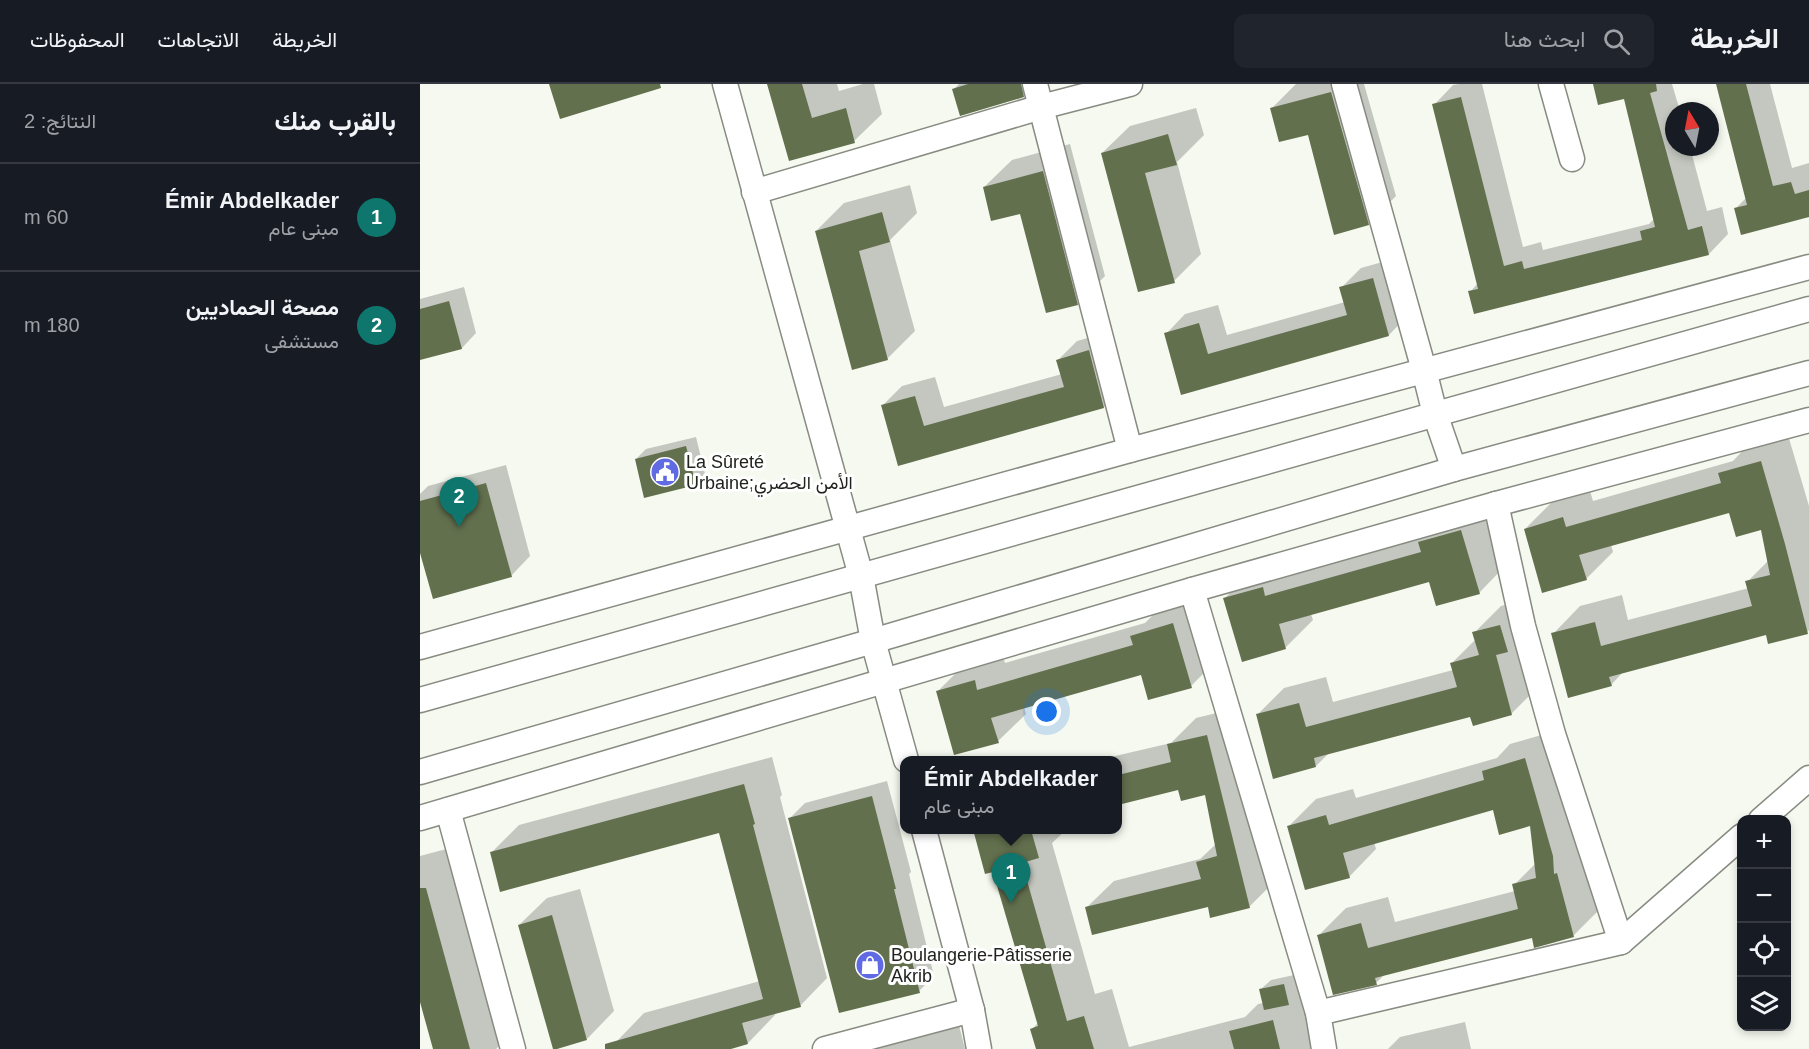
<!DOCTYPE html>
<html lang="ar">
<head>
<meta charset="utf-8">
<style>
	:root { --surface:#171b24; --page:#20242c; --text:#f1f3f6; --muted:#9ea1a6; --line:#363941; --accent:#0f766e }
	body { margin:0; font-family:Arial,Vazirmatn,sans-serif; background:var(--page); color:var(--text); direction:rtl }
	.controls { position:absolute; right:18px; bottom:18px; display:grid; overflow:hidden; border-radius:12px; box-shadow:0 3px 9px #0003 }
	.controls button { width:54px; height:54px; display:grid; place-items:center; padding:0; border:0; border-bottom:2px solid var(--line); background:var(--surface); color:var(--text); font:30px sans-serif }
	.compass { position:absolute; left:1245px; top:18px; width:54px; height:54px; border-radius:50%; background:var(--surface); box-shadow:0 3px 9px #0003; rotate:350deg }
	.you { position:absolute; left:627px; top:628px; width:21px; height:21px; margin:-15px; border:4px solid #fff; border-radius:50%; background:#1a73e8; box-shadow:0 0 0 9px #1a73e833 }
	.badge { display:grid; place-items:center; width:39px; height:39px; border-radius:50%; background:var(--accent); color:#fff; font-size:20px; font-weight:700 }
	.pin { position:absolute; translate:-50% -50px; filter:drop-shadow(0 2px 3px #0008) }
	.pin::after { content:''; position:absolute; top:32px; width:21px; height:18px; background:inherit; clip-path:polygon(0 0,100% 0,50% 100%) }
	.popup { position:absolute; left:480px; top:672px; width:222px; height:78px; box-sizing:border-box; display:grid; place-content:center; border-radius:12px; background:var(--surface); filter:drop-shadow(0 2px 4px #0005); font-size:20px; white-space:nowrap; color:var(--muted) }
	.popup b { font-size:22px; color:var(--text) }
	.popup::after { content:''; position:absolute; left:50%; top:100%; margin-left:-12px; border:12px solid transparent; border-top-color:var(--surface) }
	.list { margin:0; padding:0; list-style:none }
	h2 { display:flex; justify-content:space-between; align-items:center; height:78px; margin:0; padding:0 24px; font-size:26px }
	h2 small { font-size:20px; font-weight:400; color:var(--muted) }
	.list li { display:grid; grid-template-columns:39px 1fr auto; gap:18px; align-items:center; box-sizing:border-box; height:108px; padding:0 24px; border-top:2px solid var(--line) }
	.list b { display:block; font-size:22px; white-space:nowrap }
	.list p { margin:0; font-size:20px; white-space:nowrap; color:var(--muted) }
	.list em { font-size:20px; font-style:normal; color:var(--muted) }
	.icon { flex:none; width:33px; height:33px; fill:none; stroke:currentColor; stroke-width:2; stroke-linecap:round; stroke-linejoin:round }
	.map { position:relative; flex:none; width:1389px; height:965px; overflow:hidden; direction:ltr }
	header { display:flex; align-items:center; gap:36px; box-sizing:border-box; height:84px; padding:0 30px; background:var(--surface); border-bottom:2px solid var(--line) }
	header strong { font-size:28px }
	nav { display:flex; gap:33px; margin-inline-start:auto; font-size:21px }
	.search { width:420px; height:54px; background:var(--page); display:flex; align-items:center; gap:15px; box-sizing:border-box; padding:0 21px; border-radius:12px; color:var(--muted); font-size:22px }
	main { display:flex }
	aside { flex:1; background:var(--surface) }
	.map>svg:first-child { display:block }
	.shadow { fill:#0003 }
	.building { fill:#63704e }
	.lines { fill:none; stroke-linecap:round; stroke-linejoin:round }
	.minor-casing { stroke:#878b82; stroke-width:27 }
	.minor { stroke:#fff; stroke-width:24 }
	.labels { text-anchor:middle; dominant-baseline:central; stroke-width:6; stroke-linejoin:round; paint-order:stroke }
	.poi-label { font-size:18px; fill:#21231f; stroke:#fff; text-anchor:start }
</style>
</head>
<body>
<header>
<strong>الخريطة</strong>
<div class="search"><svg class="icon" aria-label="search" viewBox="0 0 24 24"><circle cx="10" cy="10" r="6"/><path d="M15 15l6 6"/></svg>ابحث هنا</div>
<nav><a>الخريطة</a><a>الاتجاهات</a><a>المحفوظات</a></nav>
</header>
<main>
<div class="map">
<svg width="1389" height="965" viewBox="0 0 1389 965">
	<rect width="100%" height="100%" fill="#f5f9ef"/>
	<!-- shadow -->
	<g class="shadow">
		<path d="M349,0H417L419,7L443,0H454L462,30L434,57L370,75Z"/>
		<path d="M539,0H615L603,12L534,5Z"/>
		<path d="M876,0H944L976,112L948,140L889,49L852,24Z"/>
		<path d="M1039,0H1062L1103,163L1121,158L1123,166L1229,140L1235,134L1205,13L1174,0H1252L1260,27H1254V63H1270L1287,127L1302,123L1308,150L1289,170L1050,208L1058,199L1014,21L1033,1Z"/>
		<path d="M1297,0H1350L1372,84L1389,79V132L1316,124L1327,113Z"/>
		<path d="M776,24L784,51L757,78L781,170L754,197L682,69L710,42Z"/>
		<path d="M650,60L685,192L657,220L601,128L564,103L592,76Z"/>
		<path d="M490,101L497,129L470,156L495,247L467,275L396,147L424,119Z"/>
		<path d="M973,175L988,231L969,251L762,309L746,250L765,230L798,221L807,251L925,218L921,204L941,184Z"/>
		<path d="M44,203L56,249L42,264L0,275V215Z"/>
		<path d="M689,248L703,303L684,323L479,381L462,322L482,302L515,293L524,323L642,290L638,276L657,257Z"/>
		<path d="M1368,351L1389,422V546L1387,548L1347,549L1204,587L1191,601L1133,550L1160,522L1202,511L1208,536L1329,504L1327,498L1349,476L1342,444L1310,427L1191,461L1193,468L1166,495L1105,445L1132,418L1170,407L1173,417L1313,377L1327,362Z"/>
		<path d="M276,353L285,390L275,399L216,375L226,365Z"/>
		<path d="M86,381L110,472L91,492L0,463V410L8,402Z"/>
		<path d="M1069,419L1086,481L1059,509L1010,496L891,530L893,536L865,564L805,514L833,486Z"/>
		<path d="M781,513L799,574L771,602L722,589L604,623L606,630L578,657L517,608L545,580L582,569L585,579L725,539L740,524Z"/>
		<path d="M1107,515L1118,603L1091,630L1051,631L910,668L896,682L837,631L864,604L906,593L913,618L1033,586L1032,579L1056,555L1054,549L1081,522Z"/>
		<path d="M813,625L856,796L829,823L789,821L667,823L694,797L780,775L796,760L786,709L759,704L698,719V676H678L751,659L776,634Z"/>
		<path d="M1132,648L1180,825L1153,852H1113L965,890L956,899L899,851L926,824L968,813L975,838L1095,807L1094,801L1116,779L1111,740L1074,725L954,758L956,765L929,793L868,743L896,715L933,705L936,714L1077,674L1090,660Z"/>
		<path d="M352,673L362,711L360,713L407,894L380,922L355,929V931L328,959L305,965H199L197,957L224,929L340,897L300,748L71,769L99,741Z"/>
		<path d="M467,697L491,788L489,790L514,892L499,907L369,735L385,719Z"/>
		<path d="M559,746H646L632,759L675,910L692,905L709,963L825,933L838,920L844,919L841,905L851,896L874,891L894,965H617L612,945L618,939L575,786L555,749Z"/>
		<path d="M34,763L83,958L76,965H15L0,912V772Z"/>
		<path d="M160,805L194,927L167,955L99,841L127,814Z"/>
		<path d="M1045,938L1051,965H968L980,953Z"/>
		<path d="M539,941L545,965H450Z"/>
	</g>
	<!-- building -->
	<g class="building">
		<path d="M129,0H240L241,4L140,35Z"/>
		<path d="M347,0H382L392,34L426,24L435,59L369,77Z"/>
		<path d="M548,0H601L604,13L540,32L532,5Z"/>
		<path d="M1173,0H1236L1237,7L1230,9L1268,146L1282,142L1289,171L1054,230L1048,207L1058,205L1012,20L1041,13L1084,182L1102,177L1104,185L1222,156L1220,147L1235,143L1204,15L1178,21Z"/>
		<path d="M1296,0H1326L1353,102L1371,98L1375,110L1389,106V133L1321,151L1314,124L1327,121Z"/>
		<path d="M911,8L949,141L914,151L888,51L859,58L850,24Z"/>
		<path d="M748,50L757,81L725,89L755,199L718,208L681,69Z"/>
		<path d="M623,87L658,221L626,229L600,130L571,137L563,103Z"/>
		<path d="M462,128L470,158L439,167L468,276L432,286L395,147Z"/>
		<path d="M953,194L969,252L761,311L744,249L779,239L788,270L927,231L919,203Z"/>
		<path d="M29,217L42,265L0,276V225Z"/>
		<path d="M669,266L684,324L478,382L461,321L495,312L504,342L644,303L636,276Z"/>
		<path d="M266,362L276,401L224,414L215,375Z"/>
		<path d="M1341,377L1365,460L1388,550L1348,560L1346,551L1189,593L1192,602L1148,614L1131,549L1175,538L1181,562L1332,522L1325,497L1350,491L1341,446L1316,453L1309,429L1159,471L1167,496L1122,509L1104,445L1143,433L1146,443L1301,399L1298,389Z"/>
		<path d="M66,399L92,493L13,515L0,469V417Z"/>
		<path d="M1041,446L1060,510L1016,522L1009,498L859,540L866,565L822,578L803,514L843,503L845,512L1001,468L998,458Z"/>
		<path d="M753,539L772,604L728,616L721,591L571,634L579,659L534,671L516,607L555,596L557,606L713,561L710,552Z"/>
		<path d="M1080,541L1088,568L1076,571L1092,631L1053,642L1050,633L894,674L896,683L853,695L836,630L879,619L886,643L1037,603L1030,579L1059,571L1052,548Z"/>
		<path d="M787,651L830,824L790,834L788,823L672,851L665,823L781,795L776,778L797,772L785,711L761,717L758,706L698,721V691L751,678L747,660Z"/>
		<path d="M1105,674L1133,772L1134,790L1137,789L1154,853L1114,864L1112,854L955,894L957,901L913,911L897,851L941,839L948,864L1098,825L1092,800L1116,794L1110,742L1079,751L1073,726L923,769L930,794L885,806L867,742L906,731L909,741L1064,696L1062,687Z"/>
		<path d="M324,700L335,740L333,741L381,923L322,939L328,960L311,965H185V960L343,915L299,749L80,808L70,768Z"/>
		<path d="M452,712L476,805H474L500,909L419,929L368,734Z"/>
		<path d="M565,746H611L619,774L602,779L647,937L664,932L674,965H616L610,945L618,942L573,788L565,790L554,749Z"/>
		<path d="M0,804H6L50,965H13L0,918Z"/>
		<path d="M132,831L167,956L137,965H133L98,841Z"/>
		<path d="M864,900L869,921L844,926L839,905Z"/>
		<path d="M853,936L860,965H814L809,947Z"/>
	</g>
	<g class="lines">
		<!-- minor casing -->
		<g class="minor-casing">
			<g id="minor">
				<path d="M305,0L441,492L453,557L486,676"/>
				<path d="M615,0L710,366"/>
				<path d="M924,0L1004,286L1015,330L1034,385"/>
				<path d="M1131,0L1152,75"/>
				<path d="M334,108L621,23L710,0"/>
				<path d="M1076,420L1103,542L1133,650L1201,858"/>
				<path d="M772,506L898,929L904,965"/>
				<path d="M0,563L710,366L1389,183"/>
				<path d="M0,616L1389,225"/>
				<path d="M0,688L453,557L1034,385L1389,289"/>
				<path d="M28,726L93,965"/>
				<path d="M0,734L772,506L1076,420L1389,336"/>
				<path d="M1341,736L1389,694"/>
				<path d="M504,746L552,926L559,965"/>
				<path d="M898,929L1201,858L1322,752"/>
				<path d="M405,965L552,926"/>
			</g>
		</g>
		<!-- minor -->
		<use href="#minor" class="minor"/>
	</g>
	<!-- icons -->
	<defs>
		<g id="civic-disc" transform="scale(1.5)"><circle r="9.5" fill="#606ae2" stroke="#fff"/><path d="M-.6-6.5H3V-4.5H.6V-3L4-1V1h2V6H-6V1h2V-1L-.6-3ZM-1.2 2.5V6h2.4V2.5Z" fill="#fff"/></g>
		<g id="shop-disc" transform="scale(1.5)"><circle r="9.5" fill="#606ae2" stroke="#fff"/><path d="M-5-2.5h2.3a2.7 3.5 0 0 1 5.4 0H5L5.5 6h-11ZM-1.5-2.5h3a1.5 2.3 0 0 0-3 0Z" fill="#fff"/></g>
	</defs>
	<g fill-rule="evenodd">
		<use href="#civic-disc" x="245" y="388"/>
		<use href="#shop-disc" x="450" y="881"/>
	</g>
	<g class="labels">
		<!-- poi labels -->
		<g class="poi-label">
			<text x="266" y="378">La Sûreté<tspan x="266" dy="21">Urbaine;الأمن الحضري</tspan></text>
			<text x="471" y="871">Boulangerie-Pâtisserie<tspan x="471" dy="21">Akrib</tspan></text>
		</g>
	</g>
</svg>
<div class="controls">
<button>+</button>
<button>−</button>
<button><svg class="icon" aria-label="locate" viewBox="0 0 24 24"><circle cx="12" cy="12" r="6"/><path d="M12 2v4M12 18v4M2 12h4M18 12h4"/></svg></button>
<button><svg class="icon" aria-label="layers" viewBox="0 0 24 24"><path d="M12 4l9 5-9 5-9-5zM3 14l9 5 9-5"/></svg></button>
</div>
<svg class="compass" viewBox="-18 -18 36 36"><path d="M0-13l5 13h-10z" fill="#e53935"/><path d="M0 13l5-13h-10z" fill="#9ea1a6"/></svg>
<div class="you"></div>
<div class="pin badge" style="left:591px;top:819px">1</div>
<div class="popup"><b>Émir Abdelkader</b>مبنى عام</div>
<div class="pin badge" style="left:39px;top:443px">2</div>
</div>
<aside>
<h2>بالقرب منك<small>النتائج: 2</small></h2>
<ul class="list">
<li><span class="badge">1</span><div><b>Émir Abdelkader</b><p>مبنى عام</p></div><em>60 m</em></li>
<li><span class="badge">2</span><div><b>مصحة الحماديين</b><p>مستشفى</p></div><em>180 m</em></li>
</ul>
</aside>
</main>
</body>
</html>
